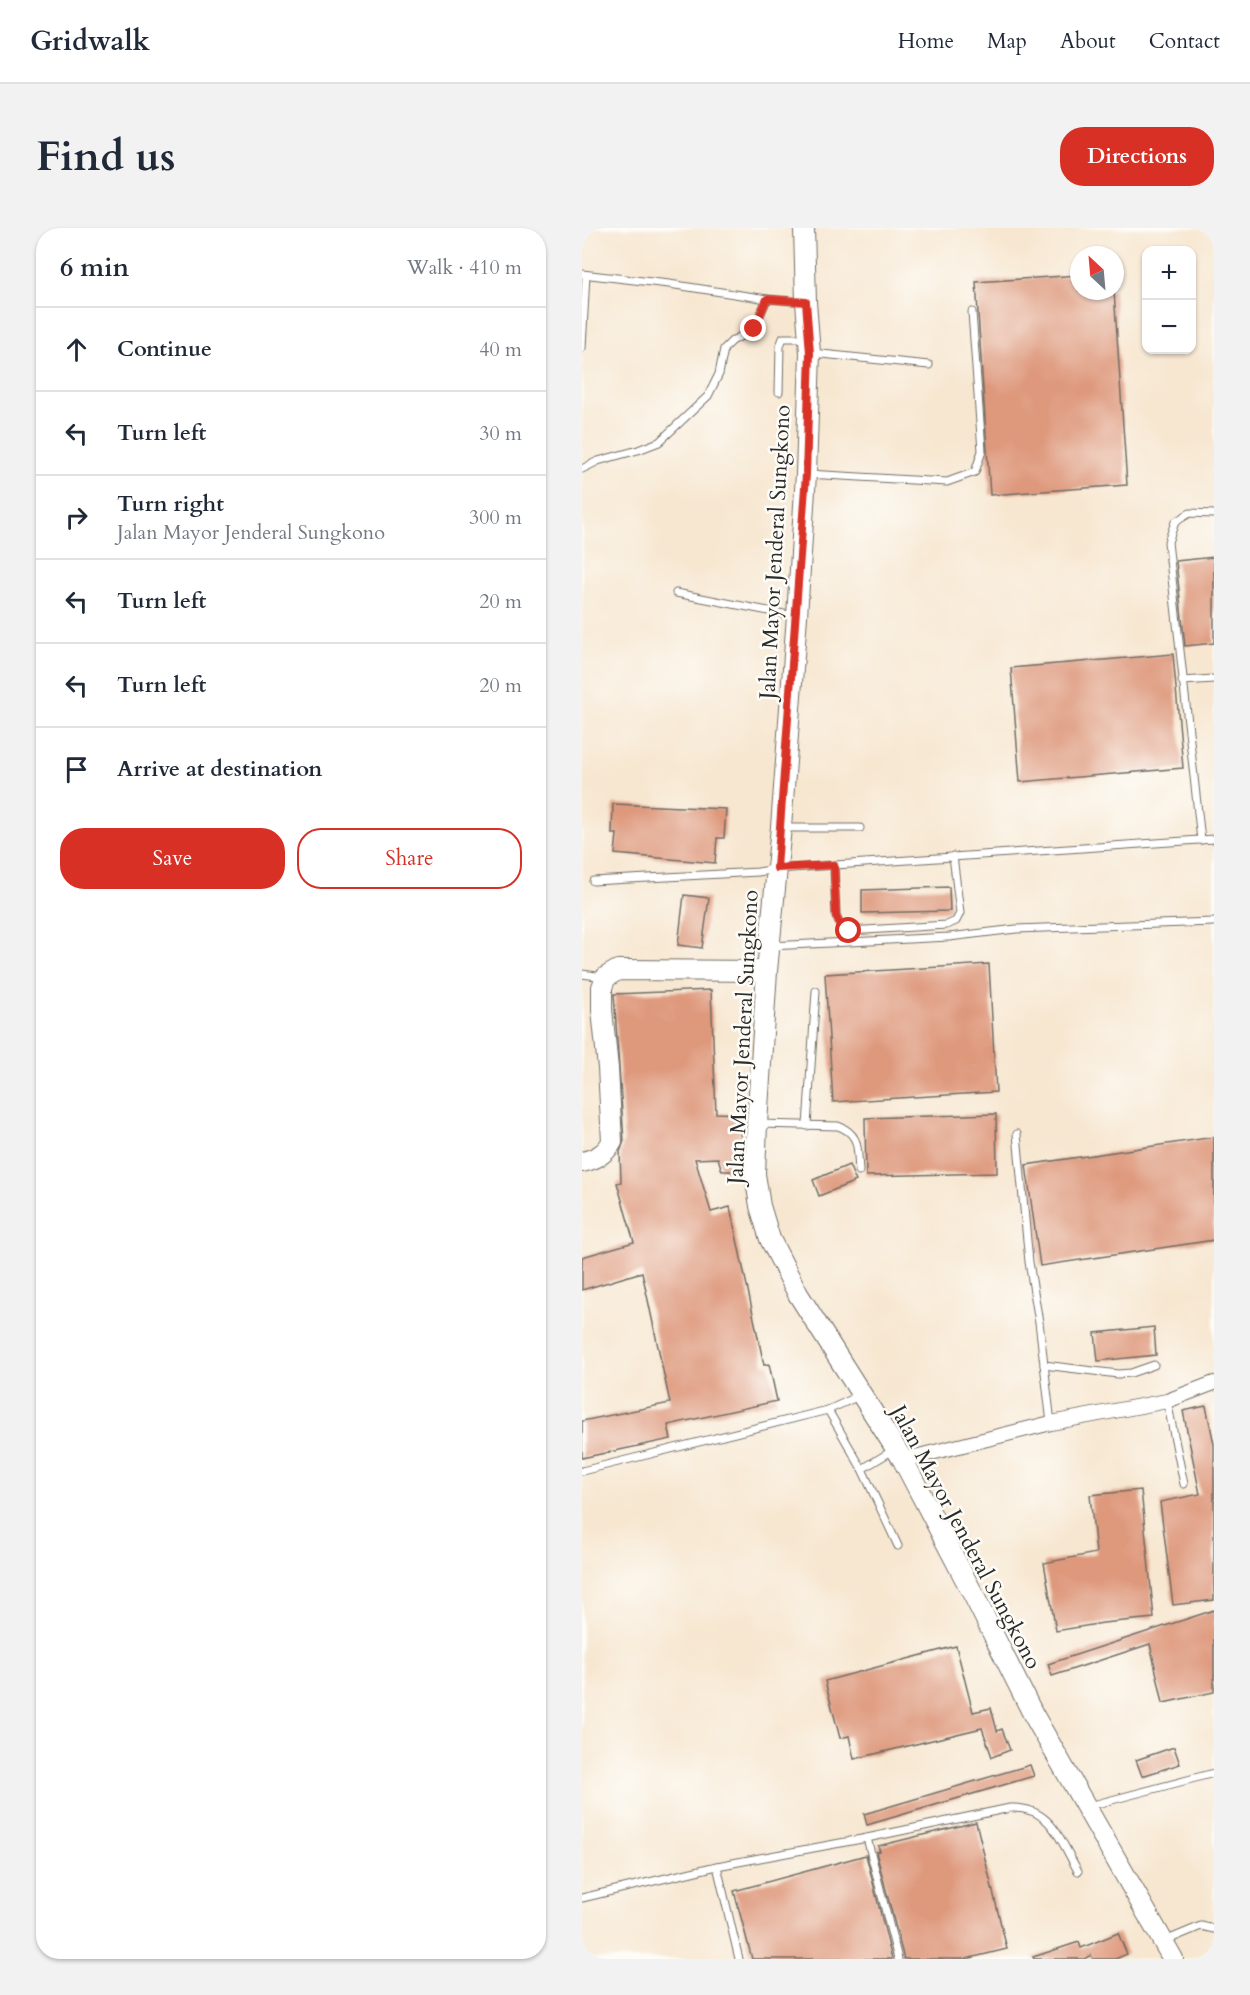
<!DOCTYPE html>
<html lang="en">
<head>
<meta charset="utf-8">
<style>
	:root { --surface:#fff; --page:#f2f2f3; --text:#1f2937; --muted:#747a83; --line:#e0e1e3; --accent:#d93025 }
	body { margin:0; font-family:Cardo,serif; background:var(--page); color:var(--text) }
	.controls { position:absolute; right:18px; top:18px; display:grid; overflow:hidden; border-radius:12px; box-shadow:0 2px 4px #0004 }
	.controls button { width:54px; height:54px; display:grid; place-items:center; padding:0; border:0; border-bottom:2px solid var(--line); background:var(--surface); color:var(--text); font:30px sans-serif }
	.compass { position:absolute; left:488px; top:18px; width:54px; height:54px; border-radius:50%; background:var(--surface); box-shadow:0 2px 4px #0004; rotate:334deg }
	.stop { position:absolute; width:18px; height:18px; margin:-14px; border:4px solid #d93025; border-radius:50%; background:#fff }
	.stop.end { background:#d93025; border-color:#fff; box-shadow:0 2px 6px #0008 }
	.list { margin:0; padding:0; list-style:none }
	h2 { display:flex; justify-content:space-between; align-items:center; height:78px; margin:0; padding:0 24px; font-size:26px }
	h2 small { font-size:20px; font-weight:400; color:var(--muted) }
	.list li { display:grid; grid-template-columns:39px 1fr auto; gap:18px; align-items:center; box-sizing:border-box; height:84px; padding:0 24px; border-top:2px solid var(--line) }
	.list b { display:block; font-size:22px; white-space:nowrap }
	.list p { margin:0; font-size:20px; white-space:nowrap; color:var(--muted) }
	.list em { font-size:20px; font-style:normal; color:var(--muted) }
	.actions { display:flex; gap:12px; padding:18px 24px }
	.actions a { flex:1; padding:14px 0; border:2px solid var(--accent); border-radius:24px; text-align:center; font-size:21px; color:var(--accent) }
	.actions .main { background:var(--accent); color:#fff }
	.icon { flex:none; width:33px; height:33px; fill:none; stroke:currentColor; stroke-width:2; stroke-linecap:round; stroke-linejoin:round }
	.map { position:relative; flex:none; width:632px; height:1731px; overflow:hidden; border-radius:24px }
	header { display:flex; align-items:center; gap:36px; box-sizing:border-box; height:84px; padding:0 30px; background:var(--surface); border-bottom:2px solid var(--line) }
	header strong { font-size:28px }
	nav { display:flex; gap:33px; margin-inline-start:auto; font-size:21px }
	.intro { display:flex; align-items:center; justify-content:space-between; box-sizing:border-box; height:144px; padding:0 36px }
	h1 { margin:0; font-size:42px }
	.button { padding:15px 27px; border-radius:24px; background:var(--accent); color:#fff; font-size:21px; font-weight:700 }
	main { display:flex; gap:36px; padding:0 36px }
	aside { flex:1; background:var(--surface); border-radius:24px; box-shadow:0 2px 4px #0004 }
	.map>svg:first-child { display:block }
	.building { fill:#de987c }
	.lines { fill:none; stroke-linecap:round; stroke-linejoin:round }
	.lane-casing { stroke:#726d65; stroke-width:9 }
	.street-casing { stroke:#726d65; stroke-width:16 }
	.secondary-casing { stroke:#726d65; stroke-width:22 }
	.lane { stroke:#fff; stroke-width:7 }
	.street { stroke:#fff; stroke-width:14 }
	.secondary { stroke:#fff; stroke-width:20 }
	.route { stroke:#d93025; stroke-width:8 }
	.labels { text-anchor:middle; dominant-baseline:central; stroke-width:5; stroke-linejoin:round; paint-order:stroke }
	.street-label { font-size:22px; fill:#2b2b2b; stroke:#fdfcf7 }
</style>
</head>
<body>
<header>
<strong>Gridwalk</strong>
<nav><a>Home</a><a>Map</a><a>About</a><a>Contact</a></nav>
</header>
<div class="intro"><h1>Find us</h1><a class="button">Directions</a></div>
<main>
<aside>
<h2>6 min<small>Walk · 410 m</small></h2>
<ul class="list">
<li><svg class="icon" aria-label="ahead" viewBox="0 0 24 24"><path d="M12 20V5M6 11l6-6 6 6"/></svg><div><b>Continue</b></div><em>40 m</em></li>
<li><svg class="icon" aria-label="left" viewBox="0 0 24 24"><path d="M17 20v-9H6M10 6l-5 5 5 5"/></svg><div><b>Turn left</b></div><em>30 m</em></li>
<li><svg class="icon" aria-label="right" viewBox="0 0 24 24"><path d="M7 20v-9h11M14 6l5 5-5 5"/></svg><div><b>Turn right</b><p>Jalan Mayor Jenderal Sungkono</p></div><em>300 m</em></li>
<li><svg class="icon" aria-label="left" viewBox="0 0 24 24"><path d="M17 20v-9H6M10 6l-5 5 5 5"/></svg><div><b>Turn left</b></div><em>20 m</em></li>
<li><svg class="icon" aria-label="left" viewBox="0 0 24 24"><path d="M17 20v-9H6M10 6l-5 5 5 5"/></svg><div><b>Turn left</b></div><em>20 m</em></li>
<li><svg class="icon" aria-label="arrive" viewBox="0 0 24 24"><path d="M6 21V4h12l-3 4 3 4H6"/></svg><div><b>Arrive at destination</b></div></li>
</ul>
<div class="actions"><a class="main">Save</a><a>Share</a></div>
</aside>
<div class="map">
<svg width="632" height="1731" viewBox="0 0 632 1731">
	<rect width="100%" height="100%" fill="#fdfcf7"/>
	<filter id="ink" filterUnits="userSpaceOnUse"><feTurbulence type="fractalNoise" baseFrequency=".0167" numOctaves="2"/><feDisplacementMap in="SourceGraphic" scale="12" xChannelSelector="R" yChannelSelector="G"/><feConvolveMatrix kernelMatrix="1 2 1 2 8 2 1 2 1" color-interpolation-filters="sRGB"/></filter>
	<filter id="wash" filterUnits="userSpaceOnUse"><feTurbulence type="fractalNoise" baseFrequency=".008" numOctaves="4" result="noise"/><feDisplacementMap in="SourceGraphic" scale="24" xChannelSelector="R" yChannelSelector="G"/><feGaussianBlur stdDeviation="1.35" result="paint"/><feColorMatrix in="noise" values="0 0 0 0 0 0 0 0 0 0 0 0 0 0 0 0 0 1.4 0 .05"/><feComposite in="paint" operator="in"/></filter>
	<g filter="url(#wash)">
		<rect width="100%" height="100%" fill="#f7e7d1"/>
		<g id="blocks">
			<!-- building -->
			<g class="building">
				<path d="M497,47V63H532L545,257L408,267L394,54Z"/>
				<path d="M632,329V415L603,418L594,333Z"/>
				<path d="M591,426L601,540L438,554L429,440Z"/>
				<path d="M31,576L144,581L142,610H135L133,635L33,626L35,606H30Z"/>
				<path d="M367,659L368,683L280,685V662Z"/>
				<path d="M102,667L127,670L120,720L96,717Z"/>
				<path d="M407,736L414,864L251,874L243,746Z"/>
				<path d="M129,762L134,885L158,886L159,943H140L136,930L113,931L129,984L148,979L182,1137L187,1136L195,1173L86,1197L89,1211L0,1230V1193L88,1175L60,1044L0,1062V1029L52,1014L35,955L39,954L38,924L42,913L32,766Z"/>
				<path d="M414,886L415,945L284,948L283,890Z"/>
				<path d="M632,909V1012L458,1038L444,937Z"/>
				<path d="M267,937L274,953L237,968L231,952Z"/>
				<path d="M572,1099L574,1127L516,1133L513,1105Z"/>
				<path d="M624,1178L632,1216V1372L591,1377L578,1274L618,1266L601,1183Z"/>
				<path d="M559,1262L572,1390L521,1395L474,1403L462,1335L514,1325L508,1267Z"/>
				<path d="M632,1382V1464L581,1475L568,1416L470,1448L466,1436Z"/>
				<path d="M374,1418L391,1484L409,1480L415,1503L420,1501L428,1522L410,1529L400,1500L272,1531L267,1508L258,1510L243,1453Z"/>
				<path d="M592,1519L598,1536L560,1548L554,1532Z"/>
				<path d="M448,1537L452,1548L285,1597L282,1586Z"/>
				<path d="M394,1594L425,1721L384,1731H322L294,1624L298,1623L296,1618Z"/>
				<path d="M284,1627L310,1731H170L152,1663Z"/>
				<path d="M536,1705L545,1726L533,1731H511L509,1727L502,1731H452L451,1729L497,1714L499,1720Z"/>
			</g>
		</g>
	</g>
	<g filter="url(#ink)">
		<use href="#blocks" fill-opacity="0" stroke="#726d65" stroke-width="1.5"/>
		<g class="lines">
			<!-- lane casing -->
			<g class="lane-casing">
				<g id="lane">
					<path d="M0,46L87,56L185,71L224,74"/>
					<path d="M0,120L4,47"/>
					<path d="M230,125L347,137"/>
					<path d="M197,164L198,118L201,110H225"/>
					<path d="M0,241L16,233L56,222L77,214L126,168L137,146L142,121L150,113L172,101L185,71"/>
					<path d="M225,246L365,254L393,244L400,223L390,84"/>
					<path d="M94,365L212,388"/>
					<path d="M600,453L632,451"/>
					<path d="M202,600H278"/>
					<path d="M619,612L586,314L593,294L608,285L632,286"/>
					<path d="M252,637L254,688L258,697L267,703L365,697L374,693L378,685L371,628"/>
					<path d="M11,653L176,644L195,641L632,611"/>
					<path d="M188,718L367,709L434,701L632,694"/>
					<path d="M0,746L22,749"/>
					<path d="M178,896L256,898C279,906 275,922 277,943"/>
					<path d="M225,898L234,763"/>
					<path d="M435,906L447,1034L457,1094L469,1195"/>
					<path d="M462,1137L536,1146L549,1145L572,1137"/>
					<path d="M585,1173L602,1256"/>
					<path d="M246,1182L279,1167"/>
					<path d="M280,1241L313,1221"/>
					<path d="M0,1243L246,1182L280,1241L316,1318"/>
					<path d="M507,1578L632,1545"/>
					<path d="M285,1610L316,1731"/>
					<path d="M135,1638L157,1731"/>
					<path d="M0,1670L135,1638L285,1610L428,1580C469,1578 478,1612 496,1643"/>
					<path d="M583,1713L619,1698L632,1701"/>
				</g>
			</g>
			<!-- street casing -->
			<g class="street-casing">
				<path id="street" d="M321,1232L469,1195L585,1173L632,1155"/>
			</g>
			<!-- secondary casing -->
			<g class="secondary-casing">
				<g id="secondary">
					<path d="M222,0L224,74L228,125L224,246L215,388L199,599L185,743L175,896L173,946L178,978L188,1011L216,1066L321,1232L391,1366L451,1486L591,1731"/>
					<path d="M0,934C14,931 23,926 30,914L26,840L20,782V759L24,749L36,742L185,743"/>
				</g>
			</g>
			<!-- lane -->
			<use href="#lane" class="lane"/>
			<!-- street -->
			<use href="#street" class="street"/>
			<!-- secondary -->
			<use href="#secondary" class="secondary"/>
		</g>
	</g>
	<g class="lines" filter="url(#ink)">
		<!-- route -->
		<path class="route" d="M172,101L185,71L224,74L228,125L224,246L195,640L252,637L254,688L258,697L267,703"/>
	</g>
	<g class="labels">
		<!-- street labels -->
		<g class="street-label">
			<text transform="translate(193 324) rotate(-87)">Jalan Mayor Jenderal Sungkono</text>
			<text transform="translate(161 809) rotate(-87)">Jalan Mayor Jenderal Sungkono</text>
			<text transform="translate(384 1309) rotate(62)">Jalan Mayor Jenderal Sungkono</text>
		</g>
	</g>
</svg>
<div class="controls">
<button>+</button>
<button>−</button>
</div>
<svg class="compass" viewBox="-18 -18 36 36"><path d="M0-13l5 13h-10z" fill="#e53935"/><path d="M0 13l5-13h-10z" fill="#747a83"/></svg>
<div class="stop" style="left:267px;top:703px"></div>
<div class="stop end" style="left:172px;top:101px"></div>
</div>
</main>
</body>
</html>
